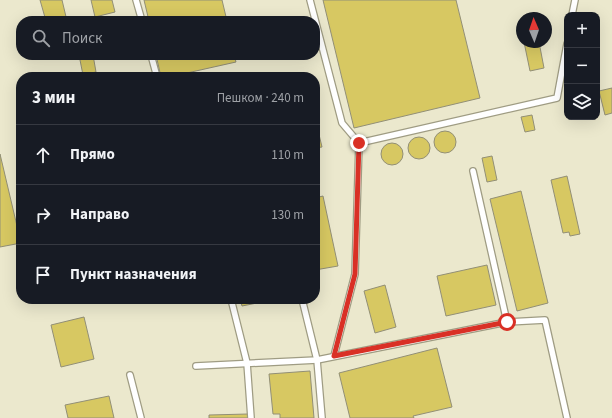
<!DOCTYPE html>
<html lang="ru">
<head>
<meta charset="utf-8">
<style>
	:root { --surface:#171b24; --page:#20242c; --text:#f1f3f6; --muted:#9ea1a6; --line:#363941 }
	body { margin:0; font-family:"Source Sans 3",sans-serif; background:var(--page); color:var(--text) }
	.controls { position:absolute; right:12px; top:12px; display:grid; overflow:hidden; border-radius:8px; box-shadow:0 4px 16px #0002 }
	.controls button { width:36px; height:36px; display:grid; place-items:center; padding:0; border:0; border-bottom:1px solid var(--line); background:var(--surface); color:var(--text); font:20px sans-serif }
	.compass { position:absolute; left:516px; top:12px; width:36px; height:36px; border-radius:50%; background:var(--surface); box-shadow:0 4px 16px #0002; rotate:358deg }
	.stop { position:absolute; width:12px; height:12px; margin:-9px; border:3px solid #d93025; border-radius:50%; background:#fff }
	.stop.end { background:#d93025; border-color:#fff; box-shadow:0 1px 4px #0008 }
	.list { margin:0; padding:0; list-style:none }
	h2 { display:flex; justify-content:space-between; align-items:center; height:52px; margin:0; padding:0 16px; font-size:17px }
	h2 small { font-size:13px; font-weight:400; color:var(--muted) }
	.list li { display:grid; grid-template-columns:26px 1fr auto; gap:12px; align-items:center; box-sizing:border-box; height:60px; padding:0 16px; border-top:1px solid var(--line) }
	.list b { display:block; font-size:15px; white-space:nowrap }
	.list em { font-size:13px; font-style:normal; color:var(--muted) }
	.icon { flex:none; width:22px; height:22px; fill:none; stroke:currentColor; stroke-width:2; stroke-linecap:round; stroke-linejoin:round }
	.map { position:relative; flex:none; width:612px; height:418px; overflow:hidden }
	.search { position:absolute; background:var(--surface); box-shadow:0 4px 16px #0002; left:16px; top:16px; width:304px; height:44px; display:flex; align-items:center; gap:10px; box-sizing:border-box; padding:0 14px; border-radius:16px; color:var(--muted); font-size:15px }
	.panel { position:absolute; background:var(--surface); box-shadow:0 4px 16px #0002; left:16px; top:72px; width:304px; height:232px; border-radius:16px }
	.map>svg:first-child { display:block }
	.building { fill:#d7c862; stroke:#928f76 }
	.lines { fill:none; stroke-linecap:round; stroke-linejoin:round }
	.lane-casing { stroke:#9f9c83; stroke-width:8 }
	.lane { stroke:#fff; stroke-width:5.5 }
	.route { stroke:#d93025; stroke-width:5 }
</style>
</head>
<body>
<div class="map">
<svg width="612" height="418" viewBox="0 0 612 418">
	<rect width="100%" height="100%" fill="#ebe8cd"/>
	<!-- building -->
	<g class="building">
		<path d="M40,0H62L67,21H46Z"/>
		<path d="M91,0H112L115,12L95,17Z"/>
		<path d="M144,0H222L227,21H149Z"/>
		<path d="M323,0H456L480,98L354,128Z"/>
		<path d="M524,42H539L544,68L530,71Z"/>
		<path d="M79,55H93L96,72L83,75Z"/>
		<path d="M156,55H234L236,62L169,77H161Z"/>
		<path d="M612,88V113L605,115L599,91Z"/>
		<path d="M532,115L535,130L525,132L521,117Z"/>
		<path d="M315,118L322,147L315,148Z"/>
		<circle cx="445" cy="142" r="11"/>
		<circle cx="419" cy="148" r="11"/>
		<circle cx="392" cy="154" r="11"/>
		<path d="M0,154L21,243L0,247Z"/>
		<path d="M492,156L497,180L487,182L482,158Z"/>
		<path d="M567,176L580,234L570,236L569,232L563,233L551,180Z"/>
		<path d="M521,191L548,303L517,311L490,199Z"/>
		<path d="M323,196L338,266L315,270V198Z"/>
		<path d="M487,265L496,305L446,316L437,276Z"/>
		<path d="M385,285L396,327L375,333L364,291Z"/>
		<path d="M240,299H272V300L242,306Z"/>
		<path d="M84,317L94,359L61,367L51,325Z"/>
		<path d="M437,348L452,407L413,416L414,418H350L339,373Z"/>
		<path d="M310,371L314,418H280V414H273L269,374Z"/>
		<path d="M109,396L114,418H68L65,405Z"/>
		<path d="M248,414V418H209V415Z"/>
	</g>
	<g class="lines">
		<!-- lane casing -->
		<g class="lane-casing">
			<g id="lane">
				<path d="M136,0L142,21"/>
				<path d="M310,0L342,123L359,143"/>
				<path d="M572,15L575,0"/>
				<path d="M151,55L157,77"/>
				<path d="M473,171L507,322"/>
				<path d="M231,299L247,363L251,418"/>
				<path d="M302,299L317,360L322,418"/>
				<path d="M334,356L355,274L359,143L557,98L567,44"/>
				<path d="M196,366L317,360L507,322L545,320L567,418"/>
				<path d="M130,375L141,418"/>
			</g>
		</g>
		<!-- lane -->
		<use href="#lane" class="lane"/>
	</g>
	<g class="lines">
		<!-- route -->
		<path class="route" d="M359,143L355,274L334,356L507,322"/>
	</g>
</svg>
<div class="controls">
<button>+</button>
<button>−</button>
<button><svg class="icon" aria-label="layers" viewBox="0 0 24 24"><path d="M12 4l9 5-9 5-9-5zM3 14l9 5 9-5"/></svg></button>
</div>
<svg class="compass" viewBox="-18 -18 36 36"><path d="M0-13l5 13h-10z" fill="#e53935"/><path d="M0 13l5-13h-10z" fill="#9ea1a6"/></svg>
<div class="stop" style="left:507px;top:322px"></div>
<div class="stop end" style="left:359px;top:143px"></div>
<div class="search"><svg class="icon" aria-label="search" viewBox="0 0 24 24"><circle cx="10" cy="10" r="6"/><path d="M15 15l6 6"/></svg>Поиск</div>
<section class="panel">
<h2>3 мин<small>Пешком · 240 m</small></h2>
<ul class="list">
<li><svg class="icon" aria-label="ahead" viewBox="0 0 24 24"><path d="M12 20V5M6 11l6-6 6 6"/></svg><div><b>Прямо</b></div><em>110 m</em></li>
<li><svg class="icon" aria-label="right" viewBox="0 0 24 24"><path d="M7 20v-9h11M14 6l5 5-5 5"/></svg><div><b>Направо</b></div><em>130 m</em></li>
<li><svg class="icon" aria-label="arrive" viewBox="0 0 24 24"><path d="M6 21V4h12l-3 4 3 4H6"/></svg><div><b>Пункт назначения</b></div></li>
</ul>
</section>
</div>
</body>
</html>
